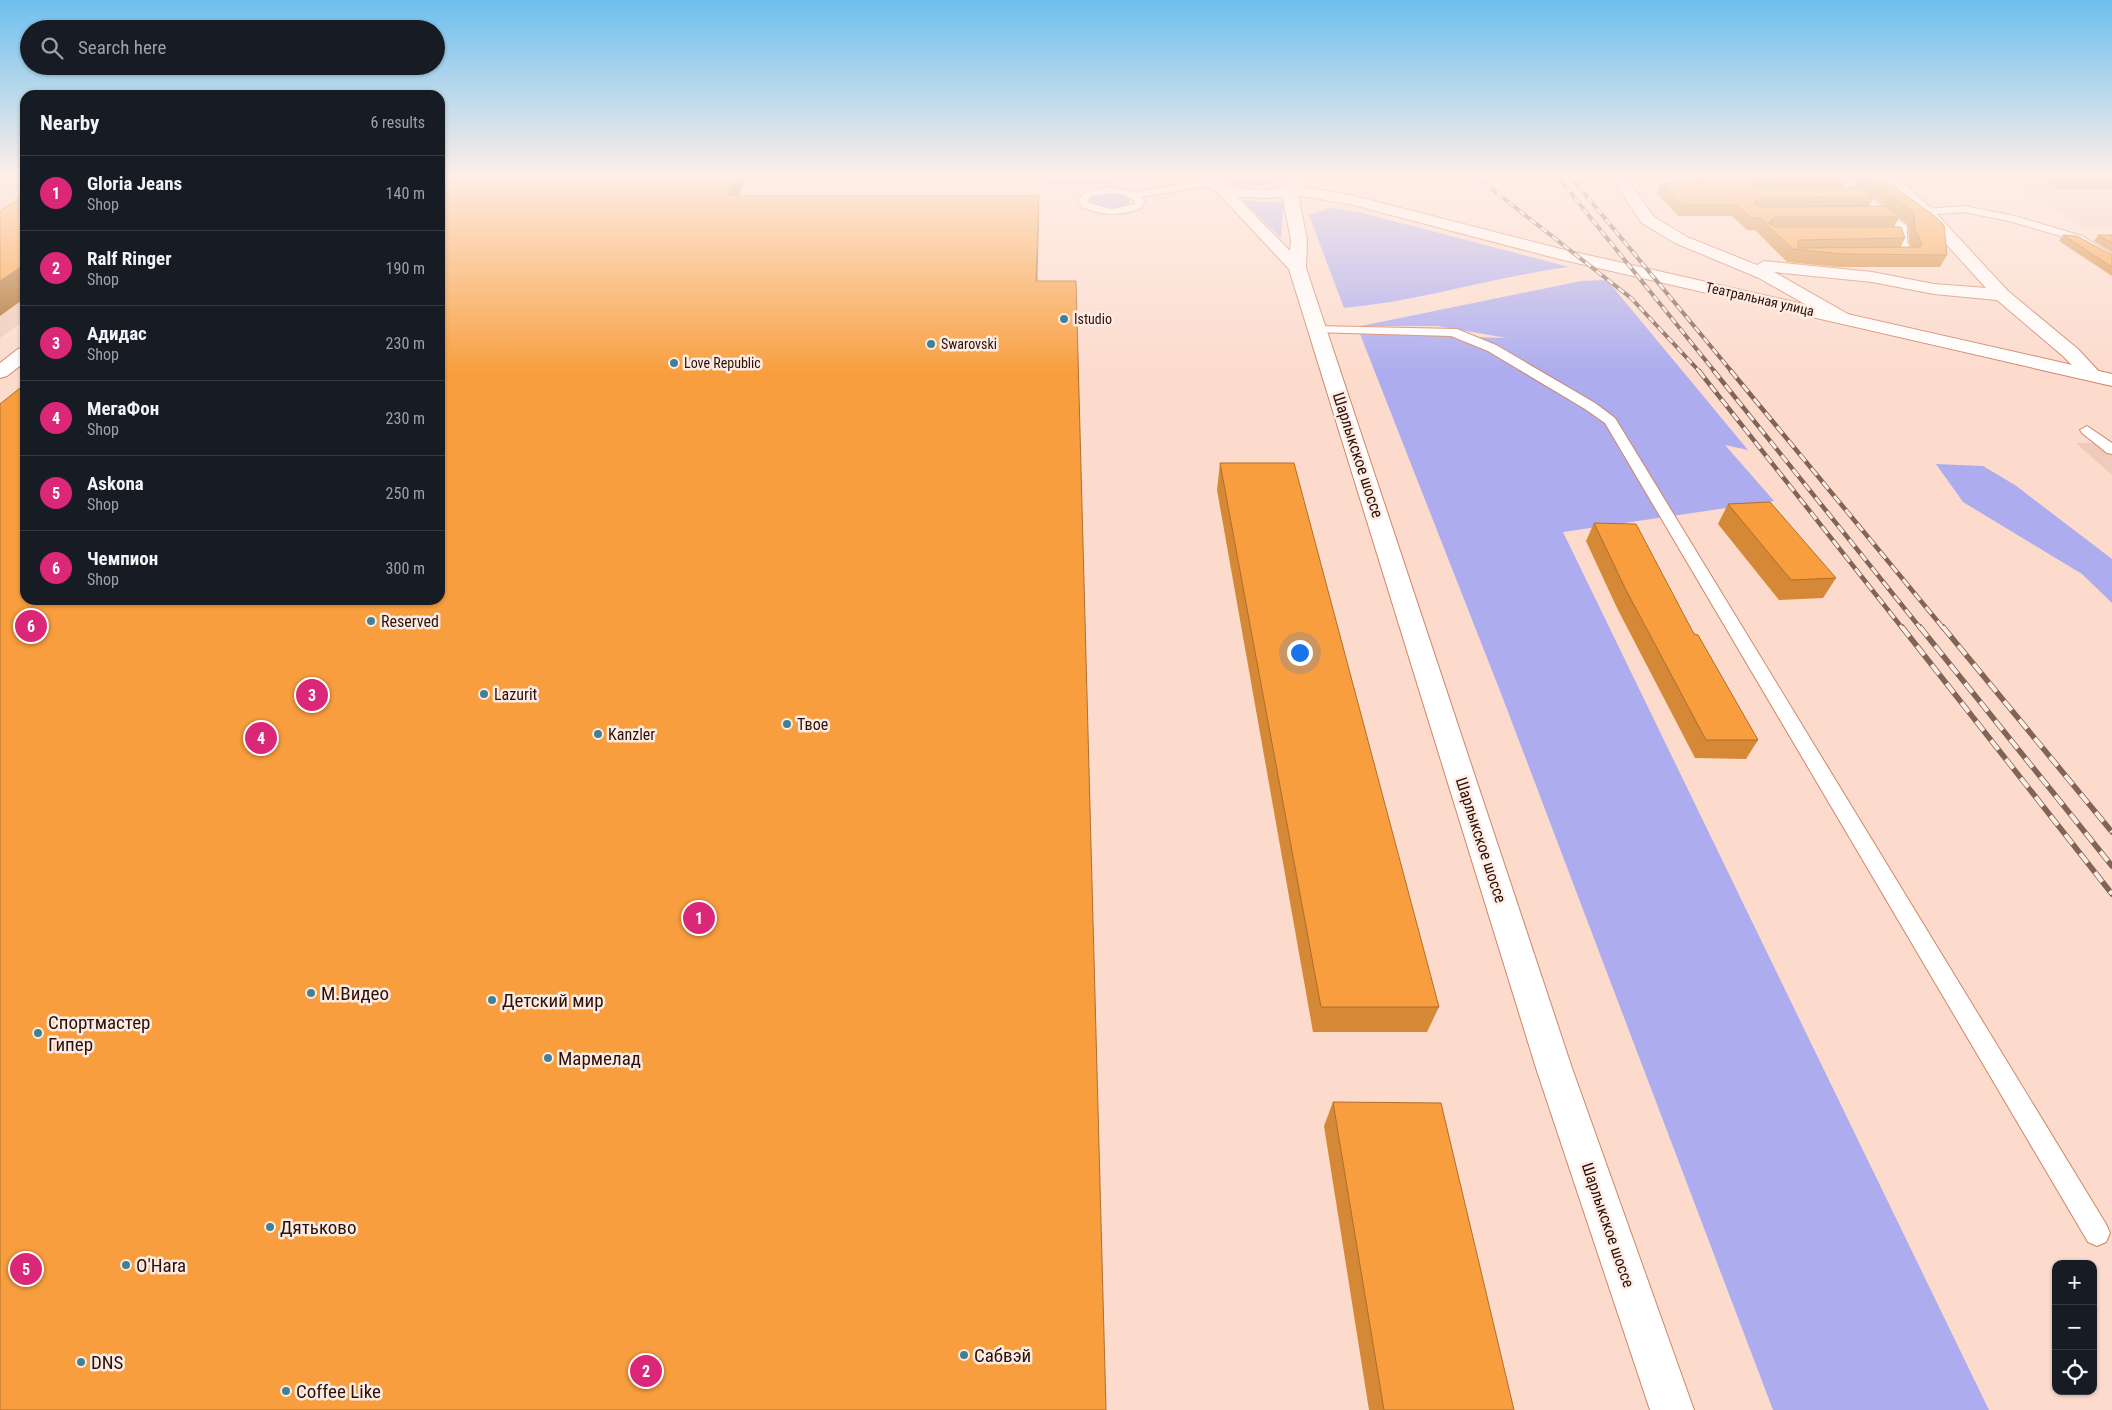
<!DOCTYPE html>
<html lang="en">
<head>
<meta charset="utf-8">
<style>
	:root { --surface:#171b24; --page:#20242c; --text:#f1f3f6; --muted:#9ea1a6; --line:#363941; --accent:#db2777 }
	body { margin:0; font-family:"Roboto Condensed",sans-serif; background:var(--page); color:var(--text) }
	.controls { position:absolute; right:15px; bottom:15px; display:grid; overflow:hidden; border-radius:10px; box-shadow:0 1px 4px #0004 }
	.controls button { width:45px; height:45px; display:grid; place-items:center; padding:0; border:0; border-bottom:1px solid var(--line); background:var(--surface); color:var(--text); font:25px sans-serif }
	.you { position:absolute; left:1299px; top:652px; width:18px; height:18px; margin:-12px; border:4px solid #fff; border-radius:50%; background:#1a73e8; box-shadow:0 0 0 8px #1a73e833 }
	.badge { display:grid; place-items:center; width:32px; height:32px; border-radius:50%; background:var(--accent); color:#fff; font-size:16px; font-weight:700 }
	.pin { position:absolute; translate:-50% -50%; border:2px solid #fff; box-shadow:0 1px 5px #0006 }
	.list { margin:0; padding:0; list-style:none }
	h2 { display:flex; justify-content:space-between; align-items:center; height:65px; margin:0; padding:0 20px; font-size:21px }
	h2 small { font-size:16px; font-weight:400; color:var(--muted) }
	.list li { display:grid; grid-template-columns:32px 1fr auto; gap:15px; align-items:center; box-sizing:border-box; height:75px; padding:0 20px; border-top:1px solid var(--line) }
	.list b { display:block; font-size:19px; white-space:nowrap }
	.list p { margin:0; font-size:16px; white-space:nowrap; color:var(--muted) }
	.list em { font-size:16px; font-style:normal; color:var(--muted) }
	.icon { flex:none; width:28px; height:28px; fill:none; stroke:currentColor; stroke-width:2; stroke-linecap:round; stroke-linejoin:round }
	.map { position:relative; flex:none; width:2112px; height:1410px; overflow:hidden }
	.search { position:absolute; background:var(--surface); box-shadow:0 1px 4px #0004; left:20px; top:20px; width:425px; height:55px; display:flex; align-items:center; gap:12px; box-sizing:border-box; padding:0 18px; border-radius:28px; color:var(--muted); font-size:19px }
	.panel { position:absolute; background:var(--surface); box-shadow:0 1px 4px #0004; left:20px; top:90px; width:425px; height:515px; border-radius:15px }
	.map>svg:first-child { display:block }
	.built { fill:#efcbbc }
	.green { fill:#acacef }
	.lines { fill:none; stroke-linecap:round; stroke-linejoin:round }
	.lane-casing { stroke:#d08565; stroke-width:2 }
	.street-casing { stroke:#d08565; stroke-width:2 }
	.secondary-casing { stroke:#d08565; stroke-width:2 }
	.primary-casing { stroke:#d08565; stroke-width:2 }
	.lane { fill:#fff; fill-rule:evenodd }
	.street { fill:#fff; fill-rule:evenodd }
	.secondary { fill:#fff; fill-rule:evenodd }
	.primary { fill:#fff; fill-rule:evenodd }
	.rail-far2-casing { stroke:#826457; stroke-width:4 }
	.rail-far1-casing { stroke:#826457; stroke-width:4.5 }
	.rail-casing { stroke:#826457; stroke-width:5.5 }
	.rail-far2 { stroke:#fdece5; stroke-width:2.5; stroke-dasharray:7; stroke-linecap:butt }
	.rail-far1 { stroke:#fdece5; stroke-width:3; stroke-dasharray:9; stroke-linecap:butt }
	.rail { stroke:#fdece5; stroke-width:4; stroke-dasharray:12; stroke-linecap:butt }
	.wall { fill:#d58835; fill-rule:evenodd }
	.shaded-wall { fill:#ae6f2b }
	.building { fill:#f89e3e; stroke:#ae6f2b }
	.poi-dot { fill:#428096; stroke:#fdece5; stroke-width:2 }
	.labels { text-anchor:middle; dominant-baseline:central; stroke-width:5; stroke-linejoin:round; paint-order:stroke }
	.far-street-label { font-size:14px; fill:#2d1105; stroke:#fdece5 }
	.far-poi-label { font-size:14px; fill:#2d1105; stroke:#fdece5; text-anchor:start }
	.street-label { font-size:16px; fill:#2d1105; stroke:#fdece5 }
	.poi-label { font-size:16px; fill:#2d1105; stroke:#fdece5; text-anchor:start }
	.near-poi-label { font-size:19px; fill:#2d1105; stroke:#fdece5; text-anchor:start }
</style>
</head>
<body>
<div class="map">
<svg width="2112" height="1410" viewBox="0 0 2112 1410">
	<rect width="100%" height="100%" fill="#fcdbcd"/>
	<!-- built -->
	<g class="built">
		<path d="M0,176H25V320L0,338Z"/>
		<path d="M2002,176H2112V227H2081Z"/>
		<path d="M2076,443H2112V475Z"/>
	</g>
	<!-- green -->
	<g class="green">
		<path d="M1043,176H1055L1056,179L1175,176L1146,183L1043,184Z"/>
		<path d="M1221,176H1282V177C1269,191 1234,189 1221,176Z"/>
		<path d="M1108,192L1127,195L1131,200C1123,212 1102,208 1091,202V197Z"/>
		<path d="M1242,200L1284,203L1281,238Z"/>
		<path d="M1330,208L1359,212L1569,267C1493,277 1421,301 1344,308L1309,215Z"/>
		<path d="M1607,280L1748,450L1725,445L1774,501L1563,532L1989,1410H1773L1502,696L1360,334L1507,338L1437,326H1361L1581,281Z"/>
		<path d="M1936,464L1983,466L2015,485L2112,559V603L2082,574L1963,502Z"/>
	</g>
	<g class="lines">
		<!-- lane casing -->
		<g class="lane-casing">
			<g id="lane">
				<path d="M1831,176H1842L1907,226V242L1914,255L1913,257H1891V253L1902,252L1897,242L1898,229Z"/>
				<path d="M1209,180L1212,181V185L1141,197L1145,200L1141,208C1121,216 1102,216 1082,207L1078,199L1086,192L1110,187L1134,192ZM1110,193L1124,195L1135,201L1134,204L1112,209L1089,203L1088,200L1092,196Z"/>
				<path d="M1964,206L2015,216L2082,236L2112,254V262L2074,240L2009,221L1964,212L1926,215L1921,212L1926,209Z"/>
				<path d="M1317,326L1457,329L1496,345L1595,403L1615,418L2106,1224L2110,1233L2106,1242L2097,1246L2088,1242L1605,423L1585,409L1488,351L1451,336L1313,332L1311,330Z"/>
				<path d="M2087,426L2112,443V454L2107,453L2082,433L2080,430Z"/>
			</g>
		</g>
		<!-- street casing -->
		<g class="street-casing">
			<g id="street">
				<path d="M1610,176H1625L1654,217L1687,237L1757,265L1764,261L1872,272L1934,284L1986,288L1920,215L1879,176H1895L1932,209L2008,291L2078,349L2103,376L2100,380H2086L2064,357L1997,300L1934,294L1872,282L1774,272L1848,314L1851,318L1848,322H1836L1759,278L1675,243L1642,223Z"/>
				<path d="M25,347V362L7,376L0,378V363L18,349Z"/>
			</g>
		</g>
		<!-- secondary casing -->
		<g class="secondary-casing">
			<path id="secondary" d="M1222,184L1227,186L1290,251L1291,240L1281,189L1289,184L1297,189L1307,240L1306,268L1572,1068L1694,1410H1650L1536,1068L1289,269L1217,192L1214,189L1217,186Z"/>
		</g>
		<!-- primary casing -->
		<g class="primary-casing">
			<path id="primary" d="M1197,176C1201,176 1209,175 1213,176C1219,178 1224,184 1230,186C1249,191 1282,195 1293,176H1307L1302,187L1350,195L1561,249L2112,374V386L1559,259L1349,204L1291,194L1271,198L1239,197L1206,186Z"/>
		</g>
		<!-- lane -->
		<use href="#lane" class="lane"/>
		<!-- street -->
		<use href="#street" class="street"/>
		<!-- secondary -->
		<use href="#secondary" class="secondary"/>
		<!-- primary -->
		<use href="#primary" class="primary"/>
		<!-- rail-far2 casing -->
		<g class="rail-far2-casing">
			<g id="rail-far2">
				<path d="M1475,176L1631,298L1700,372"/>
				<path d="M1557,176L1715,372"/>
				<path d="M1570,176L1732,372"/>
			</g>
		</g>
		<!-- rail-far1 casing -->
		<g class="rail-far1-casing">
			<g id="rail-far1">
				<path d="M1699,371L1903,629"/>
				<path d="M1714,371L1921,629"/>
				<path d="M1731,371L1944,629"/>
			</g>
		</g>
		<!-- rail casing -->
		<g class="rail-casing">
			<g id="rail">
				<path d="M1902,627L2112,894"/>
				<path d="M1920,627L2112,866"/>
				<path d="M1943,627L2112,832"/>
			</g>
		</g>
		<!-- rail-far2 -->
		<use href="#rail-far2" class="rail-far2"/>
		<!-- rail-far1 -->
		<use href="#rail-far1" class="rail-far1"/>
		<!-- rail -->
		<use href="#rail" class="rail"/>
	</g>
	<!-- wall -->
	<g class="wall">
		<path d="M1686,176H1880L1936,217L1947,255L1940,267H1837L1787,262L1755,230H1747L1732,216H1678L1657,194L1661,183L1692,182ZM1848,178L1859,187H1844ZM1874,198L1884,206H1869ZM1899,218L1908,225L1909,242L1911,247H1901L1905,238L1894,227Z"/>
		<path d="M2036,176H2112V189H2057Z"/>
		<path d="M2063,235L2112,255V276L2059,241Z"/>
		<path d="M2098,235H2112V252L2094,241Z"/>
		<path d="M1220,463L1439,1007L1427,1032H1313L1217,490Z"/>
		<path d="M1728,504L1836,578L1823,598L1779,600L1718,524Z"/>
		<path d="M1594,523L1694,634L1758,740L1746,759L1695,758L1617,608L1586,541Z"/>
		<path d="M1333,1102L1514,1410H1369L1324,1126Z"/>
	</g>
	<!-- shaded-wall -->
	<g class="shaded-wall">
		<path d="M737,176H748L730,213L727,196Z"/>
		<path d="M1757,179L1752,190L1750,183Z"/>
		<path d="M1039,196V213L1037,299L1036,281Z"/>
		<path d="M1760,198L1755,209L1753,203Z"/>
		<path d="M1775,217L1770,228L1768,223Z"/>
		<path d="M25,264V298L0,316V281Z"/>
	</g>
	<!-- building -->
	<g class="building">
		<path d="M440,176H737L727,196H1039L1036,281H1076L1106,1410H0V404L25,384V600H440Z"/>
		<path d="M1701,176H1847L1848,177L1757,179L1750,183L1756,188L1861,187L1874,197L1760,198L1753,203L1760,207L1886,206L1899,217H1775L1768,223L1775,227H1901L1905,238L1798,240V248L1920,247L1922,244L1915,230L1914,213L1865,176H1880L1936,217L1944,225L1947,255L1843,254L1793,249L1760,218H1752L1737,205H1683L1661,183L1708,182Z"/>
		<path d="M25,195V264L0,281V211Z"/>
		<path d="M2063,235L2077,236L2112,255V267Z"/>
		<path d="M2098,235H2112V243Z"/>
		<path d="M1220,463H1294L1439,1007H1321Z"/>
		<path d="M1770,502L1836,578L1791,580L1728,504Z"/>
		<path d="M1594,523L1636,524L1694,634L1698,635L1758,740H1706L1626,590Z"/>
		<path d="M1333,1102L1441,1103L1514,1410H1384Z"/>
	</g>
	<!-- sky -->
	<linearGradient id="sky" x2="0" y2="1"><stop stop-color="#6dbfee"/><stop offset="0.47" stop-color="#feefe8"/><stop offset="1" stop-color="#feefe8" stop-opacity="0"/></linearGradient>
	<rect width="2112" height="374" fill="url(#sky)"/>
	<!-- markers -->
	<g class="poi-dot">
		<circle cx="1064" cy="319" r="5"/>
		<circle cx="931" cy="344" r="5"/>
		<circle cx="674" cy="363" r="5"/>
		<circle cx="371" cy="621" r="5"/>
		<circle cx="484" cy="694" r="5"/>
		<circle cx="787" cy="724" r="5"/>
		<circle cx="598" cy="734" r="5"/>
		<circle cx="311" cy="993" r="5"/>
		<circle cx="492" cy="1000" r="5"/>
		<circle cx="38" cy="1033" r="5"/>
		<circle cx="548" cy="1058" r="5"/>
		<circle cx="270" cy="1227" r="5"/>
		<circle cx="126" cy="1265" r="5"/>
		<circle cx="964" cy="1355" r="5"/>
		<circle cx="81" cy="1362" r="5"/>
		<circle cx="286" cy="1391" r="5"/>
	</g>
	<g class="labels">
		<!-- far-street labels -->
		<g class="far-street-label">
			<text transform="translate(1760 299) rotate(13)">Театральная улица</text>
		</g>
		<!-- far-poi labels -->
		<g class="far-poi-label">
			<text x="1074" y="319">Istudio</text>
			<text x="941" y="344">Swarovski</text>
			<text x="684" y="363">Love Republic</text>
		</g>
		<!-- street labels -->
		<g class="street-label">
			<text transform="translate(1358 455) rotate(72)">Шарлыкское шоссе</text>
			<text transform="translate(1481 840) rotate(72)">Шарлыкское шоссе</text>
			<text transform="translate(1608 1225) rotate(71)">Шарлыкское шоссе</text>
		</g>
		<!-- poi labels -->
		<g class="poi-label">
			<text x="381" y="621">Reserved</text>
			<text x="494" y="694">Lazurit</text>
			<text x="797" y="724">Твое</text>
			<text x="608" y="734">Kanzler</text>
		</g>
		<!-- near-poi labels -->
		<g class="near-poi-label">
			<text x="321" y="993">М.Видео</text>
			<text x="502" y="1000">Детский мир</text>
			<text x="48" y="1022">Спортмастер<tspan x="48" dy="22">Гипер</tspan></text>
			<text x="558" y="1058">Мармелад</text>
			<text x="280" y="1227">Дятьково</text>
			<text x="136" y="1265">O'Hara</text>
			<text x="974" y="1355">Сабвэй</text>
			<text x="91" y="1362">DNS</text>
			<text x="296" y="1391">Coffee Like</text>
		</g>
	</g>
</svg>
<div class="controls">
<button>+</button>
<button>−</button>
<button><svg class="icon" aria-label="locate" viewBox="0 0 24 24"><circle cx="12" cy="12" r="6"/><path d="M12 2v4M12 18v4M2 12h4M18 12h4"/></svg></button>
</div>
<div class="you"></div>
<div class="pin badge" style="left:699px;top:918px">1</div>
<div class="pin badge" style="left:646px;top:1371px">2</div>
<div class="pin badge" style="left:312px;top:695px">3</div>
<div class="pin badge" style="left:261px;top:738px">4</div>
<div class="pin badge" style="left:26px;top:1269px">5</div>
<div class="pin badge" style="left:31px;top:626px">6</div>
<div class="search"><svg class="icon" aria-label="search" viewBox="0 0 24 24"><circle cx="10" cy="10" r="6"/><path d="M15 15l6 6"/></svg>Search here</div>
<section class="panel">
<h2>Nearby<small>6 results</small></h2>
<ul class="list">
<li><span class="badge">1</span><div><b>Gloria Jeans</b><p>Shop</p></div><em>140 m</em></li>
<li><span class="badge">2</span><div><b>Ralf Ringer</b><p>Shop</p></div><em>190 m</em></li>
<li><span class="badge">3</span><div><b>Адидас</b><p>Shop</p></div><em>230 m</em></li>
<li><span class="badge">4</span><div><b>МегаФон</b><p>Shop</p></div><em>230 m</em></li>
<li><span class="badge">5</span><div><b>Askona</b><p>Shop</p></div><em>250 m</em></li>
<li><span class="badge">6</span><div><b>Чемпион</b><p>Shop</p></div><em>300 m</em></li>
</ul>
</section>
</div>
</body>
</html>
